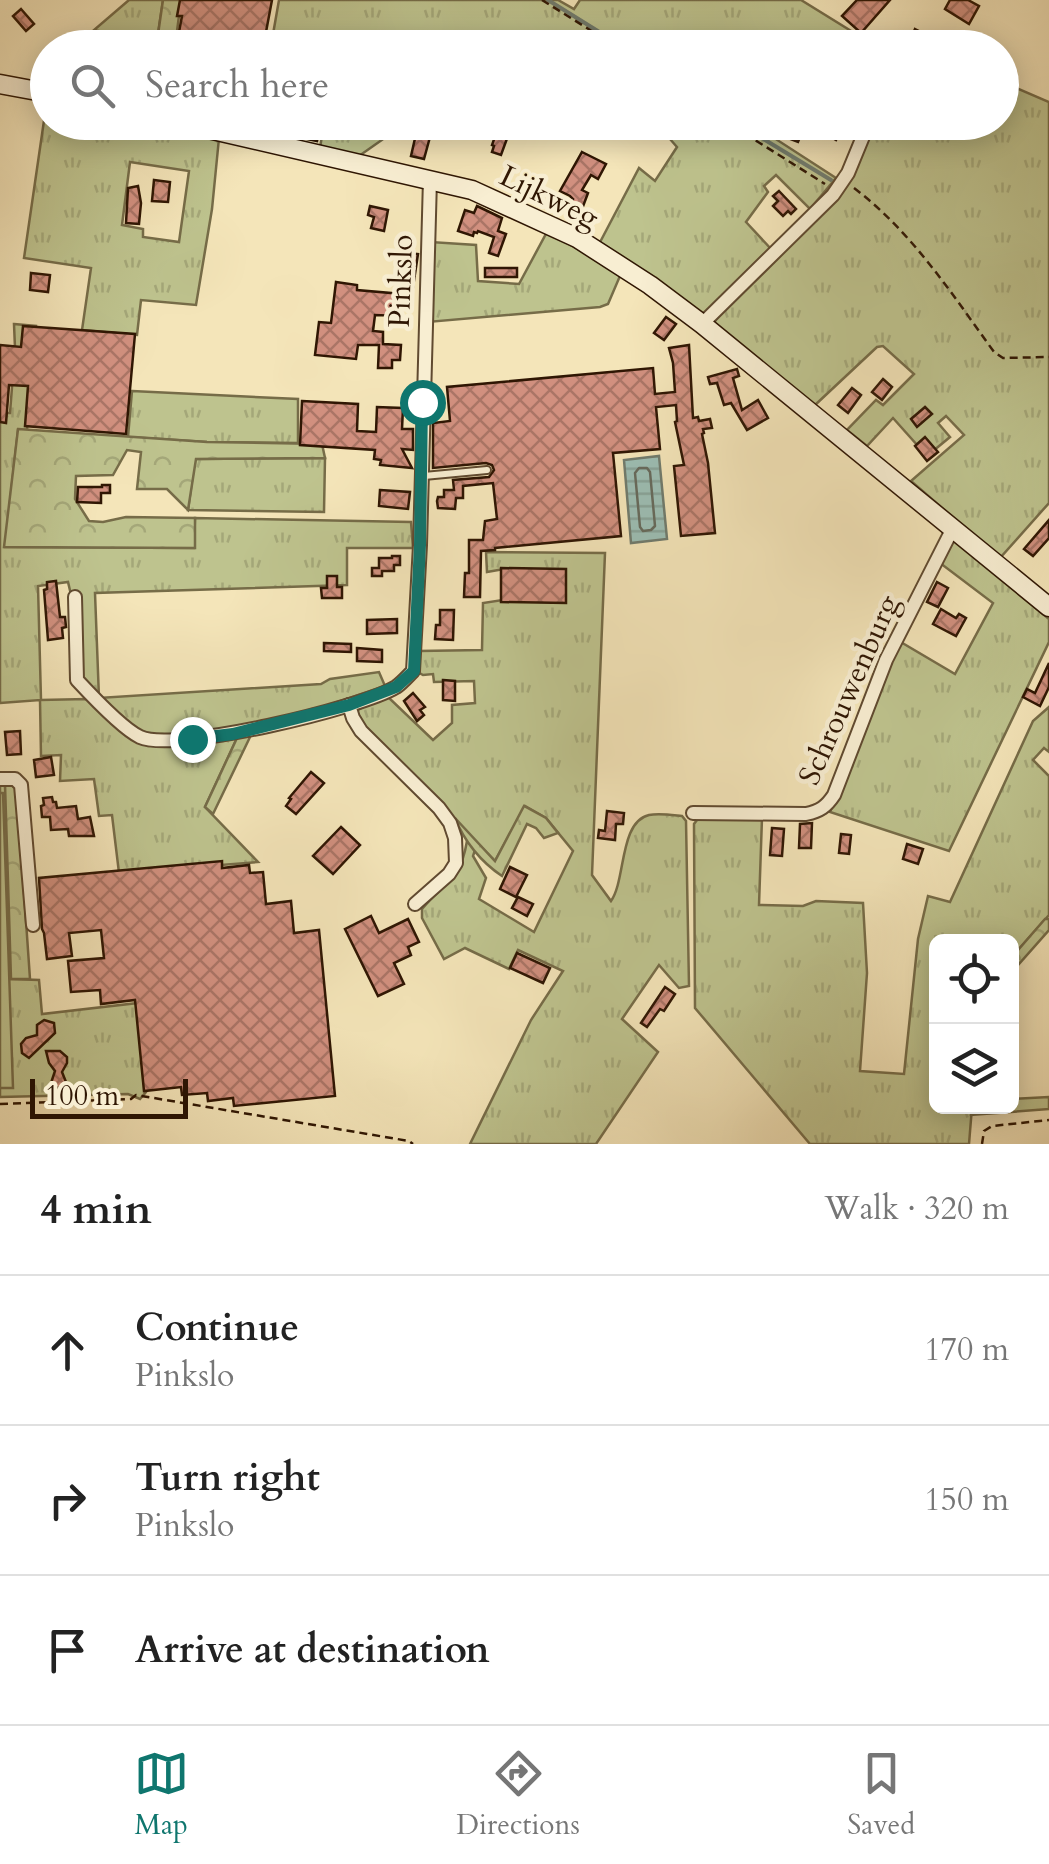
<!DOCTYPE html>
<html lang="en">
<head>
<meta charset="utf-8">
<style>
	:root { --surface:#fff; --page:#f2f2f2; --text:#222; --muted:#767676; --line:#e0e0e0; --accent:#0f766e }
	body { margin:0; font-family:Cardo,serif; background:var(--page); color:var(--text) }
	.controls { position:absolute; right:30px; bottom:30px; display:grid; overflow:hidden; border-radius:15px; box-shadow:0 5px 25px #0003 }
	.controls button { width:90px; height:90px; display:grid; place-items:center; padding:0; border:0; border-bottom:2px solid var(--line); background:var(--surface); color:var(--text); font:50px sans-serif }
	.scale { position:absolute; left:30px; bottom:25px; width:158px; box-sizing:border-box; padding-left:10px; border:5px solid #2f1603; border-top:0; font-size:28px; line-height:35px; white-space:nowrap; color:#2f1603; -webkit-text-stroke:8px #f8eed2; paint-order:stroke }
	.stop { position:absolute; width:30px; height:30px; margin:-22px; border:8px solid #0f766e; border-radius:50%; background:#fff }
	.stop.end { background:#0f766e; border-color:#fff; box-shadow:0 2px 10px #0008 }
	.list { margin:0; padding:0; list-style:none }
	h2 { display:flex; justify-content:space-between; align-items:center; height:130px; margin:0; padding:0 40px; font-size:42px }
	h2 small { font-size:32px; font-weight:400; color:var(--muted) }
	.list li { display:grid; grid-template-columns:65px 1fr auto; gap:30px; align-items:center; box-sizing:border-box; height:150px; padding:0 40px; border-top:2px solid var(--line) }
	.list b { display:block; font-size:38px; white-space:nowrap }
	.list p { margin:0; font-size:32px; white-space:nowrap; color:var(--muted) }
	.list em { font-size:32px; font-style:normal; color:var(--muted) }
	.icon { flex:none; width:55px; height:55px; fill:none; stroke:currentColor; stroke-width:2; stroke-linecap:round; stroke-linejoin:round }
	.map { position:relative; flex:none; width:1049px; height:1144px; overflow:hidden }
	.search { position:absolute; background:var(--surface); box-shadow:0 5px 25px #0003; left:30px; right:30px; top:30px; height:110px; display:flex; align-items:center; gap:25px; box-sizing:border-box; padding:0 35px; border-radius:55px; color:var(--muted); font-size:38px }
	.sheet { height:580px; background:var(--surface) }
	nav { display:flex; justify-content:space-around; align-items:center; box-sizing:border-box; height:140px; border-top:2px solid var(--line); background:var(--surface); font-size:28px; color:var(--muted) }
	nav a { display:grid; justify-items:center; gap:5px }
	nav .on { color:var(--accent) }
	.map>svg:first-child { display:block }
	.grass { fill:url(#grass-tufts); stroke:#766c48; stroke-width:2.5; fill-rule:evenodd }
	.forest { fill:url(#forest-crowns); stroke:#766c48; stroke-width:2.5 }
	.pitch { fill:#bec38e; stroke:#766c48; stroke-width:2.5 }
	.water { fill:url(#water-rules); stroke:#707b6d; stroke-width:2.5 }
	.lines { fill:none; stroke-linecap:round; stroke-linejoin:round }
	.shore { stroke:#666a5c; stroke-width:2.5 }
	.stream { stroke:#707b6d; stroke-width:4 }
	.building { fill:url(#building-cross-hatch); stroke:#2f1603; stroke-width:2.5 }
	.lane-casing { stroke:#604a30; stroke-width:10 }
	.street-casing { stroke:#604a30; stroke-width:16 }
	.secondary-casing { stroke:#2f1603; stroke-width:21 }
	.path { stroke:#2f1603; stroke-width:2.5; stroke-dasharray:8 5; stroke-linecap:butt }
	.lane { stroke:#f8eed2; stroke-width:6 }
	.street { stroke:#f8eed2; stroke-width:12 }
	.secondary { stroke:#f8eed2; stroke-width:18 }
	.route { stroke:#0f766e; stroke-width:12 }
	.labels { text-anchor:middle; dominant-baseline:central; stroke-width:9; stroke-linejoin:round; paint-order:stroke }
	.street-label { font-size:30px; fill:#2f1603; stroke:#f8eed2 }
</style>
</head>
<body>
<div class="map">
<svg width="1049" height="1144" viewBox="0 0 1049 1144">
	<defs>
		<pattern id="grass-tufts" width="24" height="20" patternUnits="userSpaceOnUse" patternTransform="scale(2.5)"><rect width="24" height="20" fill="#bec38e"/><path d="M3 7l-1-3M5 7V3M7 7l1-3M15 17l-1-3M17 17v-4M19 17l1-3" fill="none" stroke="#a4a779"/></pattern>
		<pattern id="forest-crowns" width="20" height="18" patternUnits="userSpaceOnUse" patternTransform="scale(2.5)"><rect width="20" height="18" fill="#bec38e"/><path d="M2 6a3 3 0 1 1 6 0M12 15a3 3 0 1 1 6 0" fill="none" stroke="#a4a779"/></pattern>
		<pattern id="water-rules" width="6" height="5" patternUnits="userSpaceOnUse" patternTransform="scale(2.5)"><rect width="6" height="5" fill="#9cbeb4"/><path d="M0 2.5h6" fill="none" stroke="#87a399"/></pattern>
		<pattern id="building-cross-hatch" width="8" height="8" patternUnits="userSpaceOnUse" patternTransform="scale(2.5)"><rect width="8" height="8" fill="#d1907f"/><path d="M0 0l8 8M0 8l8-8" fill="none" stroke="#aa7566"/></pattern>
	</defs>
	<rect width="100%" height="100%" fill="#f4e5b9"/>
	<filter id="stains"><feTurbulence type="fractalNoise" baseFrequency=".002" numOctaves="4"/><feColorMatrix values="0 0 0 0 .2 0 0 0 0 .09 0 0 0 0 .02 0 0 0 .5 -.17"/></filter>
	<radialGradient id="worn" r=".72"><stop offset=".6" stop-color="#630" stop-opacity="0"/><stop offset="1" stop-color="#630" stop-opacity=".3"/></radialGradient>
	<!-- grass -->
	<g class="grass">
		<path d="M129,0H163L156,47H123L125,37L94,30Z"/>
		<path d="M279,0H558L574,9L580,0H801L877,47H293L272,40Z"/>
		<path d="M1002,82L1049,102V503L1000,558L911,481L964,435L946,416L938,423L950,437L927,456L893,418L867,446L847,430L876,400L883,405L914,374L883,346L877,347L814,406L714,323L718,316L828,204L873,123L1002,122Z"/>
		<path d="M47,100L48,122L154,123L219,138L212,209L196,305L141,300L137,335L82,330L91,268L24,258ZM130,162L189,171L179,242L143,237V229L122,225Z"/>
		<path d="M324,123H389L386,137L359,156L320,148Z"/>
		<path d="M656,123H751L836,178L810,209L776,175L764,186L768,192L746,222L771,249L705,314L697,316L598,246L639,168L655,181L677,147Z"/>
		<path d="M547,232L605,264L620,276L608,304L600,307L428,322L431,242L476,245L478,281L519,284Z"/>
		<path d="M14,324L36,326L27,430H18L5,547L194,548L195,518L411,522L413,548H347V585L95,593L99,698L321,684L330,679L379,672L385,686L290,718L223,734L159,737L140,735L117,717L81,682L74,669L72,599L68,582L38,586L41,700L87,699L129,737L148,746L237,738L205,807L258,862L119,873L112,815L99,816L94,779L60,781L61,755L41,756L40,700L0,703V413H10L15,348Z"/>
		<path d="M132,391L298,399V443L207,442L128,437Z"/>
		<path d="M325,458L324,512L188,510L195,459Z"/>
		<path d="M953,539L1049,619V642L949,851L830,812L899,641L955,674L993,603L940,563Z"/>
		<path d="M486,552L605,553L592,875L611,901C626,880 619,822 649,815C659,813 672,815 682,816L686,821L689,986L679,988L659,965L622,1019L658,1052L596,1144H470L531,1020L563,971L518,950L509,969L465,948L444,959L422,918V909C446,880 460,882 467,841L475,850L473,856L486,878L479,899L534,932L573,851L546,818L525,806L495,861L357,720L358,710L386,695L433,740L452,723V705L475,703L474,681L434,682L433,674L423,675L416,671L419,651L482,650L483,603L503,600L504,569L487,572Z"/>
		<path d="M1049,707V752L1044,748L1033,760L1049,776V915L1012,957V942H936V1106L972,1107L969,1144H810L695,1008L694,824L700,816L762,818L759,905L803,906L816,901L863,903L867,973L860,1071L904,1074L918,939L928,896L950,902L1033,721Z"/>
		<path d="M0,784H5L11,979L39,980L42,1014L138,1003L146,1092L140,1099L128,1094L0,1097Z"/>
	</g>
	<!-- forest -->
	<g class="forest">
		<path d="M163,0H181L175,47L156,48Z"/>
		<path d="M18,429L207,442L322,444L325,458L196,459L188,510L167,489H137L141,452L127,450L113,475L76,476L75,499L89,521L103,522L126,517L195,518V548L4,547Z"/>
		<path d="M251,735L213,814L205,807L237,738Z"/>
		<path d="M5,784H13L17,791L30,979H11Z"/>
		<path d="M524,806L546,818L558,833L544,838L536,828L527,824L502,876C481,862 464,841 455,818L495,861Z"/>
		<path d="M1045,919H1049V930L1012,972V957Z"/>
		<path d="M1049,1097V1109L971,1115L972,1107L1012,1106V1099Z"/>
	</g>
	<!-- pitch -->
	<path class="pitch" d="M0,793H3L13,1088H0Z"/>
	<!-- water -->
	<path class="water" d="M659,456L667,539L631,543L624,460Z"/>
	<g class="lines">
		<!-- shore -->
		<path class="shore" d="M639,468H647L650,472L655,526L651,530L643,531L640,527L635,473Z"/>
		<!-- stream -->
		<g class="stream">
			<path d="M548,0L625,48"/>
			<path d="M746,122L757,135L831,180"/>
		</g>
	</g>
	<!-- building -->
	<g class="building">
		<path d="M180,0H272L263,48H176L182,16H177Z"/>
		<path d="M857,0H890L861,33L842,16Z"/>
		<path d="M950,0H968L979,6L969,24L945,9Z"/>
		<path d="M21,9L34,24L26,31L13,16Z"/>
		<path d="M915,29L927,35L922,48H907Z"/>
		<path d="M305,122H321L317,141L302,138Z"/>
		<path d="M379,122H412L409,133L378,126Z"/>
		<path d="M500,122H513L501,155L492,152L494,146L492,145Z"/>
		<path d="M785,122H806L798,142L780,135Z"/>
		<path d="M807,122H839L844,126L836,140Z"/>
		<path d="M416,134L430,137L424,159L411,156Z"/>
		<path d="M582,152L606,164L598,179L591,175L582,190L588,193L582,209L570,203L573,199L570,196L560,191Z"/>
		<path d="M154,180L170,182L168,202L152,201Z"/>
		<path d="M138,186L141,203L139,224L126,223L128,188Z"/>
		<path d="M779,191L796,209L791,214L788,211L783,216L773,206L778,201L773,196Z"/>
		<path d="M370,206L388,210L384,231L371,228L374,217L368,215Z"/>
		<path d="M477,206L502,218L498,231L506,234L498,256L489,253L494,237L478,231L477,233L474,232L473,236L458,231L465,210L474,213Z"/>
		<path d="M399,252L418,254L413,287L398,285L401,264H398Z"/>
		<rect x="485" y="268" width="32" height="9"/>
		<path d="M31,273L50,275L48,292L30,290Z"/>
		<path d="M336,282L357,285V290L402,294L401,316L375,315L373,331L383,332V344L401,345L400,360H392V368H378L379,345H358L356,359L315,355L319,322L331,323Z"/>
		<path d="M666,317L676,324L664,340L654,333Z"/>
		<path d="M23,326L135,334L126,434L25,426L28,386L9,385L6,423L0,422V345L21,347Z"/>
		<path d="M689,345L693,418L698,417L699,421L710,419L712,428L703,429L704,433L702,434L708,463L715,533L681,536L674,466L684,465L675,422L677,421L676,405L656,407L660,449L613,453L621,536L495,548V550L481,551L480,597H464L465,573H469V540H483L485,521L497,519L493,483L463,486V498H456L455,509L438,508L437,501L438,497H444V490H454L453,480L489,477L494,470L492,465L486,463L433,468V423L450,421L447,387L653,368L655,394L675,392L673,363L669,348Z"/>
		<path d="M737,369L739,376L733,378L742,410L758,400L768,418L747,430L731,403L724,405L717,383L710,384L708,377Z"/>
		<path d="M883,379L892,387L882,400L872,392Z"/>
		<path d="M852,388L861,395L848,413L838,405Z"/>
		<path d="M302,401L358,404L357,431L376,432L377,407L403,408L402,429H413V450L402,449L412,468L380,465L381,460L374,459L375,450L300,445Z"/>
		<path d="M925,407L932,414L917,427L911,419Z"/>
		<path d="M925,437L938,452L927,461L915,446Z"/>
		<path d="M102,485H110V493H101V503L77,502L78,487H102Z"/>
		<path d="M380,490L410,492L408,509L379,506Z"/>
		<path d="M1049,520V538L1033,556L1024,549Z"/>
		<path d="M392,556H400V565H394V571H382V576H372V568H379V558H392Z"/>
		<path d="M501,568L566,569V603L501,602Z"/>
		<path d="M327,576H337V587H342V598H322L321,588H327Z"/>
		<path d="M56,581L60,617H65L66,627L62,628L63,638L48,640L44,590L47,589V582Z"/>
		<path d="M937,582L948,588L938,607L927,602Z"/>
		<path d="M941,609L956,618L959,614L966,618L956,636L933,624Z"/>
		<path d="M440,610H454L453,640L435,639L436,625H440Z"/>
		<path d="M397,619V633L367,634V620Z"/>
		<path d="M324,643L351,644V652L324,651Z"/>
		<path d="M357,648L382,650V662L357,661Z"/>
		<path d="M1049,663V687L1040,706L1023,697L1027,689L1035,693Z"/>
		<path d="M443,680L455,681V701L443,700Z"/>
		<path d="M413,693L425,707L420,710L424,715L417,721L404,701Z"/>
		<path d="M20,731L21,754L7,755L5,732Z"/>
		<path d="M51,757L54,775L36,777L34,760Z"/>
		<path d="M311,772L324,783L296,814L286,806L291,799L289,798Z"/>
		<path d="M52,797L53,802H56L57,808L76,806L78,819L90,817L94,836H69L68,829L51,830L50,817H42L41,806L44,805L43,798Z"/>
		<path d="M607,811L624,813L623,824H616L615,840L598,838L599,830L605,831Z"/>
		<path d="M812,823L811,848H799L800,824Z"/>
		<path d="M341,827L360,845L333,874L313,856Z"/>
		<path d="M772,828L784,829L782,856L770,855Z"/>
		<path d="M841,834L851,835L849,854L839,853Z"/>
		<path d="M907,844L923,849L918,864L903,859Z"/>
		<path d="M222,861V868L249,865L250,873L263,872L266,904L291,901L294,933L319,930L335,1096L234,1106L233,1098L208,1101L207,1093L182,1095L181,1087L144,1091L135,1000L101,1004L100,990L71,992L68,961L104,958L101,930L69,933L72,956L47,959L44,933L42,929L39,878Z"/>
		<path d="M510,867L527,875L516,897L500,889Z"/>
		<path d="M518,897L533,904L527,916L512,908Z"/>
		<path d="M371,916L379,933L408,919L419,942L408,947L411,955L394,963L404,984L378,996L345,929Z"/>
		<path d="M517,953L550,968L543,983L510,968Z"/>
		<path d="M665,987L675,994L664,1011L660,1009L647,1027L641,1023Z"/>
		<path d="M44,1020L54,1023L55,1033L29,1058L22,1053L21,1044L26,1038L37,1035V1025Z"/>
		<path d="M46,1051H60L67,1057V1063L62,1072L66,1082L61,1088L54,1087L51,1083L55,1071L49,1063Z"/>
	</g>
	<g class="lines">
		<!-- lane casing -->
		<g class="lane-casing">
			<path id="lane" d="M424,476L487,470"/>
		</g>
		<!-- street casing -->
		<g class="street-casing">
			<g id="street">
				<path d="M702,324L833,195L848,173L869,122"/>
				<path d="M75,597L77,680C90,694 123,729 140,737C175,753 362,708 396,687C402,683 408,676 413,671L420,545L430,179"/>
				<path d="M349,705L353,718L361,731L439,808L450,823L455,838L456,863L449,874L415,904"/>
				<path d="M0,779H15L21,785L33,925"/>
				<path d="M693,813L806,814C820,811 826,807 834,795L886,660L953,528"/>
			</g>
		</g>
		<!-- secondary casing -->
		<g class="secondary-casing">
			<g id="secondary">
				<path d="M0,84L48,93"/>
				<path d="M178,122L472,190L577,238L650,285L702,324L1049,607"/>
			</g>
		</g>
		<!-- path -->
		<g class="path">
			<path d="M542,0L619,48"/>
			<path d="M739,122L750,129L755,140L825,184"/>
			<path d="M854,188C912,232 952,294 994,352L1003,358L1049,357"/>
			<path d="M0,1104L131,1099L136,1095L409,1141L413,1144"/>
			<path d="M982,1144L984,1131L992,1126L1049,1120"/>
		</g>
		<!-- lane -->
		<use href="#lane" class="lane"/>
		<!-- street -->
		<use href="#street" class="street"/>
		<!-- secondary -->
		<use href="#secondary" class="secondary"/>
	</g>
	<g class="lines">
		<!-- route -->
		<path class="route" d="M192,739L233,734L349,705L396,687L414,671L420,545L422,402"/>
	</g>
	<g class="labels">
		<!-- street labels -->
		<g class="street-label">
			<text transform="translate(549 197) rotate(26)">Lijkweg</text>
			<text transform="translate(401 281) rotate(-88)">Pinkslo</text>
			<text transform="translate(849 690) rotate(-66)">Schrouwenburg</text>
		</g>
	</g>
	<rect width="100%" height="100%" filter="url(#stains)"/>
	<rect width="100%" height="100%" fill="url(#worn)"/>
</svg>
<div class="controls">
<button><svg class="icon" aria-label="locate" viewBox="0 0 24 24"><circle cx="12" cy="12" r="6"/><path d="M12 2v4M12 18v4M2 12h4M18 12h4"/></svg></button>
<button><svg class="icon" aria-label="layers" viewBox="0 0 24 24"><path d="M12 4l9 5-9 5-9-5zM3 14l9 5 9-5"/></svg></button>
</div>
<div class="scale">100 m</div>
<div class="stop" style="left:422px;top:402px"></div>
<div class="stop end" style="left:192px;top:739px"></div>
<div class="search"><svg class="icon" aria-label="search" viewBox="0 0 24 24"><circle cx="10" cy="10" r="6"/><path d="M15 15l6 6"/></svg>Search here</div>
</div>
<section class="sheet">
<h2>4 min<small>Walk · 320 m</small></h2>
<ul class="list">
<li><svg class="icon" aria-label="ahead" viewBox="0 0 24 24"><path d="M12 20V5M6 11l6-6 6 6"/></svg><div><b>Continue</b><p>Pinkslo</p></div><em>170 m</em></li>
<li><svg class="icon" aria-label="right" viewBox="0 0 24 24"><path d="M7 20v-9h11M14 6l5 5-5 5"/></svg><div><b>Turn right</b><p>Pinkslo</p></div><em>150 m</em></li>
<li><svg class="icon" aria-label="arrive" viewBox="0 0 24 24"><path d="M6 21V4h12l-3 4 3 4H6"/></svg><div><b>Arrive at destination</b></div></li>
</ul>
</section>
<nav>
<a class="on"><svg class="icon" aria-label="map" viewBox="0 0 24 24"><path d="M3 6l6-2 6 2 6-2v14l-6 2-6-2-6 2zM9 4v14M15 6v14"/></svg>Map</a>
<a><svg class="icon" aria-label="directions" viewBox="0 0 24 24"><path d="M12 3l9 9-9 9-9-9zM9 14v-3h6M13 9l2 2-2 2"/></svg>Directions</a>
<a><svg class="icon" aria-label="saved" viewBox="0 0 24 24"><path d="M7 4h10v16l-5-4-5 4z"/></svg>Saved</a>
</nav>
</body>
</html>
